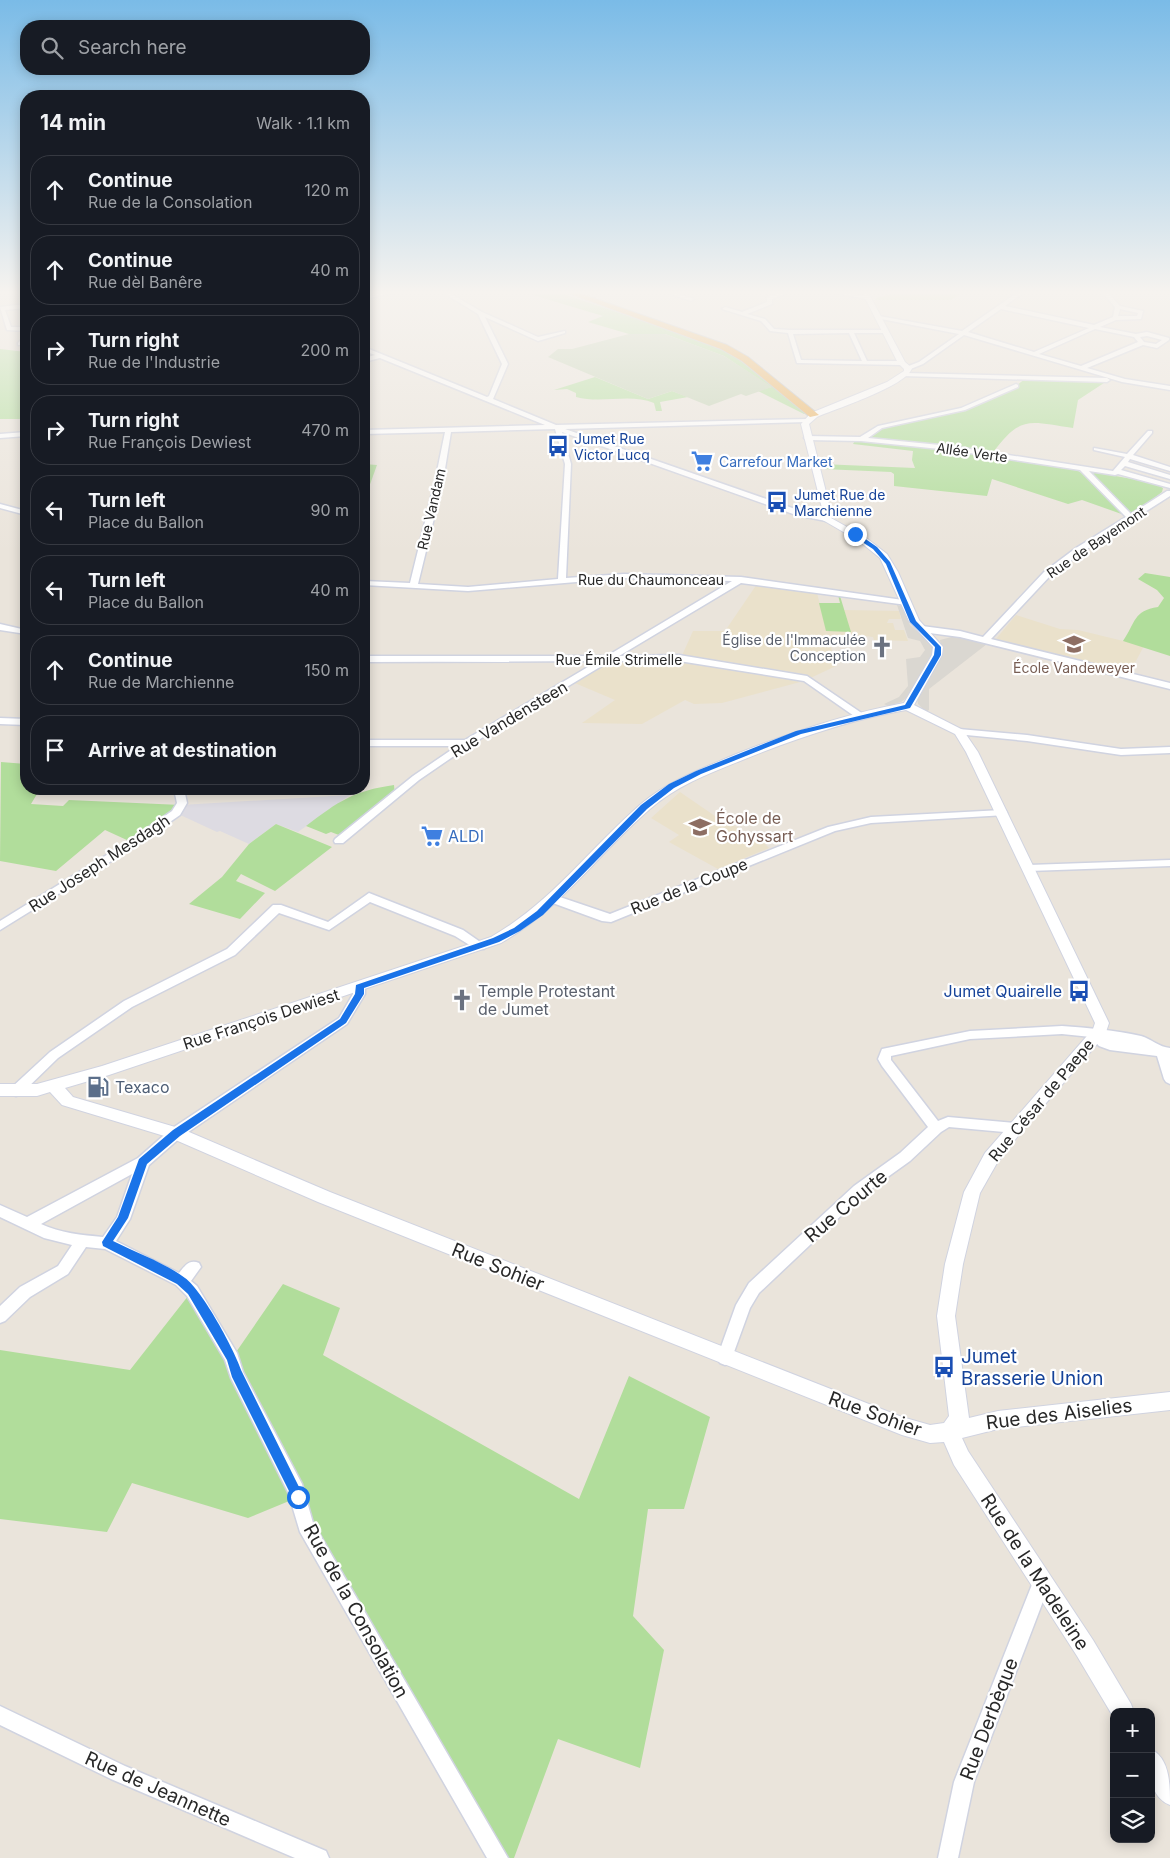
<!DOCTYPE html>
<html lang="en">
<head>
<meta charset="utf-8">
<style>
	:root { --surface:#171b24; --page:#242831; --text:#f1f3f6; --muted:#9ea1a6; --line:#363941 }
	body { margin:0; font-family:Inter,sans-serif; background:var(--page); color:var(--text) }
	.controls { position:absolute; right:15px; bottom:15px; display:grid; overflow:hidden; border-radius:10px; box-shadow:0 2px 12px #0003 }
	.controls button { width:45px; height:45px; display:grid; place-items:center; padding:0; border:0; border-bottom:1px solid var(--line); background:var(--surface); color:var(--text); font:25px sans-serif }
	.stop { position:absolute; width:15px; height:15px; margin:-11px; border:4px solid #1a73e8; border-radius:50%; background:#fff }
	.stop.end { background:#1a73e8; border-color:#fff; box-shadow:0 1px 5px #0008 }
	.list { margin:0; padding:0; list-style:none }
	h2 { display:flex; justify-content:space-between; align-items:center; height:65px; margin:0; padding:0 20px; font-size:21px }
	h2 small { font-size:16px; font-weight:400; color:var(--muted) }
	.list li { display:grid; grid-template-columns:32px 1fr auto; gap:15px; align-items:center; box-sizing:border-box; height:70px; margin:0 10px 10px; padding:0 10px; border:1px solid var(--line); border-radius:20px }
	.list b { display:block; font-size:19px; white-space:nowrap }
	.list p { margin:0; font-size:16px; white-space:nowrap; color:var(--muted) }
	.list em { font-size:16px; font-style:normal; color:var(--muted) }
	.icon { flex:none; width:28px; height:28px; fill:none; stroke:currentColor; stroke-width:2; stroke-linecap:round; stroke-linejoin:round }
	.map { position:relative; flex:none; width:1170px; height:1858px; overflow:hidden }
	.search { position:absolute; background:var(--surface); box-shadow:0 2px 12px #0003; left:20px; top:20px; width:350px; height:55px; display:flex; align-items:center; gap:12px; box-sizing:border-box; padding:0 18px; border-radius:20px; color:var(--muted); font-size:19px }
	.panel { position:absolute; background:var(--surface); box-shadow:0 2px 12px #0003; left:20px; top:90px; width:350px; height:705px; border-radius:20px }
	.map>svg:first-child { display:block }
	.industrial { fill:#dddbe2 }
	.education { fill:#eae1cb }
	.green { fill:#b1dd9b }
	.cemetery { fill:#c2d2b3 }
	.pitch { fill:#c2e397 }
	.plaza { fill:#dad7d1 }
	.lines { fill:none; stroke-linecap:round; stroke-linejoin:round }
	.minor-casing { stroke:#d0d3e0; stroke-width:3 }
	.tertiary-casing { stroke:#d0d3e0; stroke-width:2 }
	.trunk-casing { stroke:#c3c3c3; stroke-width:2 }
	.minor { fill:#fff; fill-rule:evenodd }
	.tertiary { fill:#fff; fill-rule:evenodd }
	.trunk { fill:#ecb461; fill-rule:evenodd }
	.route { fill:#1a73e8 }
	.labels { text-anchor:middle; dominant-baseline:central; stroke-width:4.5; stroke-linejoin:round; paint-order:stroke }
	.far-transit-label { font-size:14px; fill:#164399; stroke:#fff; text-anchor:start }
	.far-street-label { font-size:14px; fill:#282828; stroke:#fff }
	.far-shop-label { font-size:14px; fill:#366cbe; stroke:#fff; text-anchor:start }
	.far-worship-label { font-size:14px; fill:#5b616d; stroke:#fff; text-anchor:end }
	.far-education-label { font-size:14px; fill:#785e54; stroke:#fff }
	.street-label { font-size:16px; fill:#282828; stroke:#fff }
	.education-label { font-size:16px; fill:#785e54; stroke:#fff; text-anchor:start }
	.shop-label { font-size:16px; fill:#366cbe; stroke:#fff; text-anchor:start }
	.worship-label { font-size:16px; fill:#5b616d; stroke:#fff; text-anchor:start }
	.transit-label { font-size:16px; fill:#164399; stroke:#fff; text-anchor:end }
	.service-label { font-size:16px; fill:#4e5e75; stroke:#fff; text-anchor:start }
	.near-street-label { font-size:19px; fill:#282828; stroke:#fff }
	.near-transit-label { font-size:19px; fill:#164399; stroke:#fff; text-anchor:start }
</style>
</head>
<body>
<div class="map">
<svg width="1170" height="1858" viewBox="0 0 1170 1858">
	<rect width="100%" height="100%" fill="#eae4db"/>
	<!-- industrial -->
	<path class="industrial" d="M350,795L298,832L276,824L249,844L220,831L217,832L176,813L181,805Z"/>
	<!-- education -->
	<g class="education">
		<path d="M757,584L817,593L827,631L848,623L844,610L899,611L901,619H889L887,623H893L895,630H904L908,641L874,640L873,637L857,635L828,636L836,666L804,681L722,703L694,704L685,700L642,724L582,723L615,700L570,681L609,658L680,660L693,631H725Z"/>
		<path d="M1016,615L1060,629L1078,630L1144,646L1130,672L996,639Z"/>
		<path d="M680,792L715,816L760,839L769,848L718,869L669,842L679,835L651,818Z"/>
	</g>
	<!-- green -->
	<g class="green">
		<path d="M523,292H558L717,346L738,359L808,413L804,414L758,391L771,387L724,356L665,334H629L588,322L603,316Z"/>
		<path d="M0,349L26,352V419H0Z"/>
		<path d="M595,377L648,399L672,391L688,397L660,402L662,411H656L654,403C630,393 602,404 576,397V393L567,389L554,390Z"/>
		<path d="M1026,378L1107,381L1078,400L1073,428C1029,422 1021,414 992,454L863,439L880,427L963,409L1016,386Z"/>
		<path d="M856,439L881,442V444L952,450L1075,469L1083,474L1093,472L1155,483L1163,488L1162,492L1130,517L1082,500L1068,504L992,479L987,496L894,486V474L891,472L823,469L821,464L915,468L912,460L913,451L853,444Z"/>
		<path d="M364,464L377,465L364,501Z"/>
		<path d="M1145,573L1170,577V656L1123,641C1136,622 1133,611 1158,607L1164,598L1157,590L1138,579Z"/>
		<path d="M838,595L840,596L851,632L826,631L819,603H840Z"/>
		<path d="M1,762L26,764V789H40L31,804L63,806L69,800L181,805L129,841L105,830L56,871L0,861Z"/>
		<path d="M394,785L395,796L344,837L331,832L326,834L306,826C339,801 353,791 394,785Z"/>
		<path d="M276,824L332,847L275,891L241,874L236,881L265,893L240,919L189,904L222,877L249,844Z"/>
		<path d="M283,1284L340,1308L323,1355L579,1499L629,1376L710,1417L684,1509H648L633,1616L664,1650L640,1768L558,1739L514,1858H498L294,1499L248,1518L132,1483L107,1532L0,1519V1350L130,1370L192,1291L232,1358Z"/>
	</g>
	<!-- cemetery -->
	<path class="cemetery" d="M629,334H665L724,356L772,387L746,396L741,394L709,406L672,391L648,399L548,357L558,349H572Z"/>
	<!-- pitch -->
	<path class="pitch" d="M900,292L961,293L951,300H876V298Z"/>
	<!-- plaza -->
	<g class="plaza">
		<path d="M897,605L901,606L910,625L931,644L934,651L909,696L901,702L888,706L884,704L899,697L908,686L906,659L920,657L925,650L920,641L908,638Z"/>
		<path d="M955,636L987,644L929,689V710L926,712L918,704L917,698L942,654L940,640Z"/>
	</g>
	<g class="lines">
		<!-- minor casing -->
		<g class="minor-casing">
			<g id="minor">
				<path d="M387,292H398L364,299V295Z"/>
				<path d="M442,292H448L482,312L538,337L565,331V333L538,341L485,317L508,364L493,399L556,425L809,419V421L807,422L565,429L801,511L830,519L826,521L796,515L562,432L571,464L566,578L624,574L741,577L910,601V605H907L741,583L619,656L679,655L807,676L863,714V718H857L804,681L679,661H610L470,745L419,780L343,843H335L334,841L335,839L413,776L457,746H364V740H465L598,661L364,662V656H607L732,581L624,578L468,591L364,585V581L410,583L435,481L445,432L364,434V430L545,425L380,358L364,362V358L375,355L364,351V347L487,397L489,396L502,364L478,314ZM555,429L565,464L558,579L468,587L418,584L443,481L451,432Z"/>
				<path d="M665,292H673L694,299L691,301Z"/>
				<path d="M782,292H789L772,299V304L747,314L765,319L774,329L790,330H888L886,333H854L867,361H902L905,363L902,365L797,363L788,333L770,331L761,321L722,309L725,307L742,312L767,302V297ZM849,333L862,361L801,360L793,334Z"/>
				<path d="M829,292H841L870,297L867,299Z"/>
				<path d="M1018,292H1024L1005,306L1094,325L1113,317L1115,307L1102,292H1107L1120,306L1143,311L1141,319L1116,320L1100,327L1136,334L1147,332L1169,338V340L1157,348L1143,345L1087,368L1125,379L1170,386V390L1122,382L964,335L923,364L908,370L905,368L906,367L919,362L959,334L876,318L879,316L962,331ZM1001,309L1089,328L1034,352L968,332ZM1120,309L1138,313L1137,316H1118ZM1095,329L1134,337L1138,342L1081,366L1039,354ZM1147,336L1162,340L1156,344L1144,342L1140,337Z"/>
				<path d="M26,304V308L5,310L11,327H26V331L7,330L0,307Z"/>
				<path d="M26,335V340L22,345H18V343Z"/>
				<path d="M905,373L1107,378L1110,380L1107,382L903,376L902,375Z"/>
				<path d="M1016,384L1018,385V387L965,410L882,428L868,438L950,446L1113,471L1125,457L1094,450V448L1127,454L1148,431H1152V433L1133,455L1170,467V471L1130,459L1128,462L1170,475V479L1125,466L1121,470L1170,484V488L1118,474L1115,475L1089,471L1131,514L1167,491H1170V496L1082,552L1050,576L991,639L1170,683V689L960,637L922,632L918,629L922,626L960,631L983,637L1044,572L1076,548L1126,517L1080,470L950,450L861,441L807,440L804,438L807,436L860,437L878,426L961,408Z"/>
				<path d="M26,432V436L0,438V434Z"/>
				<path d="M0,504L26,511V515L0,508Z"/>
				<path d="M0,624L26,630V634L0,630Z"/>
				<path d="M0,718L26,719V725L0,724Z"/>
				<path d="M959,729L1027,735L1121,749L1170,747V753L1121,755L1027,741L956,734L954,732Z"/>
				<path d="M174,789H184L187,803L180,815L134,847L0,930V921L126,843L172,811L177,803Z"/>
				<path d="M1002,810L1006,811L1007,813L1006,815L871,823L835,831L611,922L602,921L550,902L549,899L554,895L610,914L828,827L871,817Z"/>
				<path d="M1170,860V866L1029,871L1024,868L1029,865Z"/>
				<path d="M369,893L463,930L486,946L484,949H476L455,936L370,902L329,930L279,913L235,955L132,1007L58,1058L21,1094L16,1096L11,1094L10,1091L11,1088L50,1052L124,1001L227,949L273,905H281L328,922Z"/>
				<path d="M359,983L365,987V994L347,1024L181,1137L149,1165L130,1219L116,1241L179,1273C185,1266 189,1259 199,1263L201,1267L191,1281L197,1286L237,1353L243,1372L302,1484L313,1523L508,1858H487L300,1532L288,1492L231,1378L225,1360L187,1296L176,1285L105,1249L86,1247L68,1274L30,1297L5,1321L0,1323V1306L20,1287L58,1266L72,1245L44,1238L0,1217V1205L27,1217L138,1158L171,1129L339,1018L353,994V987ZM132,1174L117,1217L103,1237C82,1235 60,1233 41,1224Z"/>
				<path d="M1062,1026C1088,1028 1115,1030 1141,1036C1151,1039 1159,1047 1170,1048V1084L1166,1082L1164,1079L1157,1056L1110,1050L1099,1046L1091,1037L1062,1034L970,1039L891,1056V1060L938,1121L948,1117L1015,1123L1020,1124L1022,1128L1020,1132L1015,1133L949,1127L941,1132L910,1161L864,1194L759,1293L750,1308L730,1363L725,1365L720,1363L717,1358L736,1305L749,1283L854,1186L900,1153L928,1127L882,1066L878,1059L882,1049L970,1031Z"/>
				<path d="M1041,1574L1047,1577L1050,1583L974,1782L958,1858H938L954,1782L1035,1577Z"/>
				<path d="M0,1706L125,1766L326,1851L329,1858H295L111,1779L0,1725Z"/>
			</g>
		</g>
		<!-- tertiary casing -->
		<g class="tertiary-casing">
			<g id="tertiary">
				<path d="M862,292H868L905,362L912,368C907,386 835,409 817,417L809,424L831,512V518L865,537L887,554L898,572L919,620L943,647L942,655L914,705L963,730L978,752L1109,1023L1105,1035L1021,1132L997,1163L980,1193L963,1264L955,1316L969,1418L998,1411L1170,1392V1410L998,1429L962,1438L968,1451L1093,1640L1131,1704L1134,1712H1114V1718L1077,1656L954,1465L944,1442L930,1443L902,1435L318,1202L171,1138L62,1105L50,1092L37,1096H0V1084H37L102,1066L491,937C552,902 589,849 641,804C668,781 701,769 734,755C789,733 845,714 904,703L932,655L933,647L909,621L880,558L859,541L821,519L823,512L801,424L811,413L887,382L904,371V369L898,363ZM906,710L955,734L966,752L1095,1023L1093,1029L985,1153L964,1192L945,1264L937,1316L949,1416L944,1423L930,1425L902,1417L330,1192L182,1129L73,1097L65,1088L109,1075L501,943C562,908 598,854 650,809C676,786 708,774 740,761C794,739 849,720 906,710Z"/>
				<path d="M1151,1749C1170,1759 1170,1784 1170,1805C1147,1796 1151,1770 1151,1749Z"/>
			</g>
		</g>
		<!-- trunk casing -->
		<g class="trunk-casing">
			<path id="trunk" d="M565,292H576L727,345L748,357L819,415L810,417L742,361L721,349Z"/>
		</g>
		<!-- minor -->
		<use href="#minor" class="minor"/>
		<!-- tertiary -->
		<use href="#tertiary" class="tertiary"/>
		<!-- trunk -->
		<use href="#trunk" class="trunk"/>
	</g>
	<!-- sky -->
	<linearGradient id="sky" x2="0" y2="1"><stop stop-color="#7abbe7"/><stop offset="0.53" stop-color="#f6f3ef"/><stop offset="1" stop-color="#f6f3ef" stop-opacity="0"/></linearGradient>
	<rect width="1170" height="552" fill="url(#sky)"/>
	<!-- route -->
	<path class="route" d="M853,533H857L877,547L890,562L916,621L941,647V655L910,708L801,734L701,774L674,788L647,809L543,915L520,931L499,942L364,988V994L346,1023L180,1136L147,1164L128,1218L113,1241C135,1252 167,1264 185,1278C203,1291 235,1351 242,1372L302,1493L304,1497L302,1501H294L232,1377L227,1360L188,1294L177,1284L103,1246L102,1242L118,1217L139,1159L173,1130L340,1019L355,994L356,985L493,938L514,928L537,911L641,805L669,784L696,771L796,731L905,705L934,655L935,647L910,622L886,564L873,549L853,536Z"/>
	<!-- icons -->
	<defs>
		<g id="bus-bare" transform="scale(1.725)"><path d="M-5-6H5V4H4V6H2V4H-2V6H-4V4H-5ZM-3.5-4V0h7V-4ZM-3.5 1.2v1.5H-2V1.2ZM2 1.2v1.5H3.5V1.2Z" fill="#1a4fb4" stroke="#fff" stroke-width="2.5" paint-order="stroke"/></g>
		<g id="supermarket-bare" transform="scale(1.725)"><path d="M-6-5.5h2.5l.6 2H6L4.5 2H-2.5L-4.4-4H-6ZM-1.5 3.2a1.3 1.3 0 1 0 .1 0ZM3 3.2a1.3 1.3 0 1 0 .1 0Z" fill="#3f7fe0" stroke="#fff" stroke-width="2.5" paint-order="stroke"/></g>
		<g id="school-bare" transform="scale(1.725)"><path d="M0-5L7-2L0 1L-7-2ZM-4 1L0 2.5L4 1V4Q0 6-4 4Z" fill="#8d6e63" stroke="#fff" stroke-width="2.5" paint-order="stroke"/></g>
		<g id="church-bare" transform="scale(1.725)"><path d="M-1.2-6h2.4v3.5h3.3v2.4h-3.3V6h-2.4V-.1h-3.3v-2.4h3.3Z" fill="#6b7280" stroke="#fff" stroke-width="2.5" paint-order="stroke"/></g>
		<g id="fuel-bare" transform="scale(1.725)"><path d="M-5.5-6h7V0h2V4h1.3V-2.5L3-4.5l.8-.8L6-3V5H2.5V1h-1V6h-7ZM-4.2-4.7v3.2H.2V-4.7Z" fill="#5c6f8a" stroke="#fff" stroke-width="2.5" paint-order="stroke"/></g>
	</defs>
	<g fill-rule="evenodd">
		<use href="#bus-bare" x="558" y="446"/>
		<use href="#supermarket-bare" x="702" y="461"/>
		<use href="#bus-bare" x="777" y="502"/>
		<use href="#school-bare" x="1074" y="644"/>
		<use href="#church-bare" x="882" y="647"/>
		<use href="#school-bare" x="700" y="827"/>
		<use href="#supermarket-bare" x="432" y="836"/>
		<use href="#bus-bare" x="1079" y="991"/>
		<use href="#church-bare" x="462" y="1000"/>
		<use href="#fuel-bare" x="98" y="1087"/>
		<use href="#bus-bare" x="944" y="1367"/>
	</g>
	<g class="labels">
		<!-- far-transit labels -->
		<g class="far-transit-label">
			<text x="574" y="438">Jumet Rue<tspan x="574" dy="16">Victor Lucq</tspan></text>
			<text x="794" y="494">Jumet Rue de<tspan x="794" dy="16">Marchienne</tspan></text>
		</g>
		<!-- far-street labels -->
		<g class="far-street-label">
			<text transform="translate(972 452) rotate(8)">Allée Verte</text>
			<text transform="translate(431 509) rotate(-77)">Rue Vandam</text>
			<text transform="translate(1096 542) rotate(-34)">Rue de Bayemont</text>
			<text x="651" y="579">Rue du Chaumonceau</text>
			<text x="619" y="659">Rue Émile Strimelle</text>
		</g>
		<!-- far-shop labels -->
		<g class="far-shop-label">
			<text x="719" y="461">Carrefour Market</text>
		</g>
		<!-- far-worship labels -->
		<g class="far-worship-label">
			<text x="866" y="639">Église de l'Immaculée<tspan x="866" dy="16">Conception</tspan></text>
		</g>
		<!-- far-education labels -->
		<g class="far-education-label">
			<text x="1074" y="667">École Vandeweyer</text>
		</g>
		<!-- street labels -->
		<g class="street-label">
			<text transform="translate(509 719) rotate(-31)">Rue Vandensteen</text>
			<text transform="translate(99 863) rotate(-33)">Rue Joseph Mesdagh</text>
			<text transform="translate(689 886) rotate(-22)">Rue de la Coupe</text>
			<text transform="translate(261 1019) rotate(-18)">Rue François Dewiest</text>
			<text transform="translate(1041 1100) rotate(-50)">Rue César de Paepe</text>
		</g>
		<!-- education labels -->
		<g class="education-label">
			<text x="716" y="818">École de<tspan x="716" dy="18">Gohyssart</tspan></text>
		</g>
		<!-- shop labels -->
		<g class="shop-label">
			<text x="448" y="836">ALDI</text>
		</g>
		<!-- worship labels -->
		<g class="worship-label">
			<text x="478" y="991">Temple Protestant<tspan x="478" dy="18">de Jumet</tspan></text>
		</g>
		<!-- transit labels -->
		<g class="transit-label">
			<text x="1062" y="991">Jumet Quairelle</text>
		</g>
		<!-- service labels -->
		<g class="service-label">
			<text x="115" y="1087">Texaco</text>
		</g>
		<!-- near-street labels -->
		<g class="near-street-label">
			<text transform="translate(846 1206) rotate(-40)">Rue Courte</text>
			<text transform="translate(498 1267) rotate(22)">Rue Sohier</text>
			<text transform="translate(875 1414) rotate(20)">Rue Sohier</text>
			<text transform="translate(1059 1414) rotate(-7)">Rue des Aiselies</text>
			<text transform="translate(1035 1572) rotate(57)">Rue de la Madeleine</text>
			<text transform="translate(356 1611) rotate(61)">Rue de la Consolation</text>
			<text transform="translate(989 1719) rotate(-69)">Rue Derbèque</text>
			<text transform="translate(158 1789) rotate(24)">Rue de Jeannette</text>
		</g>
		<!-- near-transit labels -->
		<g class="near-transit-label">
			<text x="961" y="1356">Jumet<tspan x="961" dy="22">Brasserie Union</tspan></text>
		</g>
	</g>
</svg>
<div class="controls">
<button>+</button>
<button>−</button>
<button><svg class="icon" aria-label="layers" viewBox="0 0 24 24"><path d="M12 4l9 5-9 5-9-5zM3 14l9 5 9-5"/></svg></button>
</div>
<div class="stop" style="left:298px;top:1497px"></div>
<div class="stop end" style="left:855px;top:534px"></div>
<div class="search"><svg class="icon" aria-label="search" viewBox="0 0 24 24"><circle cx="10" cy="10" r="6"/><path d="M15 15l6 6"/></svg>Search here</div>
<section class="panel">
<h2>14 min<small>Walk · 1.1 km</small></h2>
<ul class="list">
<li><svg class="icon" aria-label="ahead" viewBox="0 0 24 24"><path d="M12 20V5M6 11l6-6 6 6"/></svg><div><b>Continue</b><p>Rue de la Consolation</p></div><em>120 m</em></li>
<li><svg class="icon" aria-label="ahead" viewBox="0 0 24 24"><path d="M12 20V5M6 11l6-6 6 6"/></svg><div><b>Continue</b><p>Rue dèl Banêre</p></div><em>40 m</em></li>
<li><svg class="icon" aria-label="right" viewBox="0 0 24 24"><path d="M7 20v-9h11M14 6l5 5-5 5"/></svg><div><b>Turn right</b><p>Rue de l'Industrie</p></div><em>200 m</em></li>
<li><svg class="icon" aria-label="right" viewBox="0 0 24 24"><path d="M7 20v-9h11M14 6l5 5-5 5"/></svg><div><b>Turn right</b><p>Rue François Dewiest</p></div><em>470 m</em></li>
<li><svg class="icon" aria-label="left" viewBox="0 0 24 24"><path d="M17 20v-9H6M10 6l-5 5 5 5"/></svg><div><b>Turn left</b><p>Place du Ballon</p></div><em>90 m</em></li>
<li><svg class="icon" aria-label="left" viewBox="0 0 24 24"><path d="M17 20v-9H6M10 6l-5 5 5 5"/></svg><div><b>Turn left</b><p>Place du Ballon</p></div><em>40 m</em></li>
<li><svg class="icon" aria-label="ahead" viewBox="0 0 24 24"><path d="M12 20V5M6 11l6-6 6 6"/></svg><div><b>Continue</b><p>Rue de Marchienne</p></div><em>150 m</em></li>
<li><svg class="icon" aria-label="arrive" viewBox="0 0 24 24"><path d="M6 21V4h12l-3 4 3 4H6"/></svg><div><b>Arrive at destination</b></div></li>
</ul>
</section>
</div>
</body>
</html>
